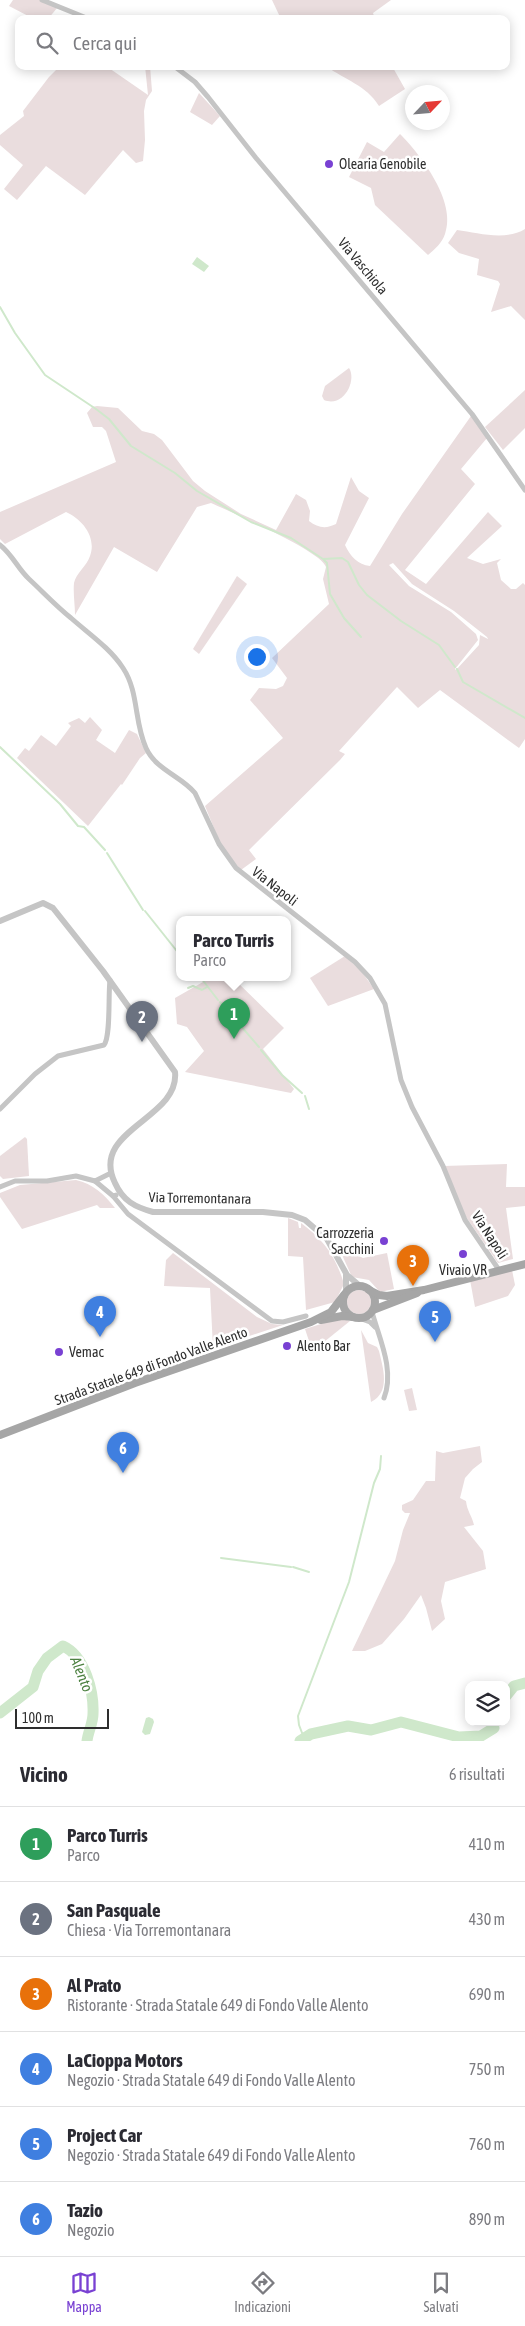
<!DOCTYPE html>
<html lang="it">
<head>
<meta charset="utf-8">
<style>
	:root { --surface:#fff; --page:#f7f7f7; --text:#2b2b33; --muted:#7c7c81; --line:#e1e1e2; --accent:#7941d3 }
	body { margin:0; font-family:"Asap Condensed",sans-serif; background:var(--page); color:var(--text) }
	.controls { position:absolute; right:15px; bottom:15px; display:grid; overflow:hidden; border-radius:10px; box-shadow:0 2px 12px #0003 }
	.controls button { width:45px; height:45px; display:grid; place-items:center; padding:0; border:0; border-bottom:1px solid var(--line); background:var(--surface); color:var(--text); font:25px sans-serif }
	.compass { position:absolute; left:405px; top:85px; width:45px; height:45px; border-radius:50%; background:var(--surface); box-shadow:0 2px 12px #0003; rotate:64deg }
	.scale { position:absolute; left:15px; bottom:12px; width:94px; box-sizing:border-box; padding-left:5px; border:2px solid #2e2e2e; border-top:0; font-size:14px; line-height:18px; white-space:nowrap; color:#2e2e2e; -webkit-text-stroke:4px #fff; paint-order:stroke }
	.you { position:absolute; left:256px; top:656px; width:18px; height:18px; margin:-12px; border:4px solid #fff; border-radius:50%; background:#1a73e8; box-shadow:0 0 0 8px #1a73e833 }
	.badge { display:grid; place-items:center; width:32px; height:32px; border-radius:50%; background:var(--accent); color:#fff; font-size:16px; font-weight:700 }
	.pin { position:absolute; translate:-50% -41px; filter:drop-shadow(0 1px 2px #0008) }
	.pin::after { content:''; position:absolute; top:26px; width:18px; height:15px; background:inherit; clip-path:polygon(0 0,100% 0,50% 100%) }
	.popup { position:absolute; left:176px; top:916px; width:115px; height:65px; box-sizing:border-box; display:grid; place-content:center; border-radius:10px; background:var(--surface); filter:drop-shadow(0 1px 4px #0005); font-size:16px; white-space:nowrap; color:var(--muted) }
	.popup b { font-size:19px; color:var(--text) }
	.popup::after { content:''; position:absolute; left:50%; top:100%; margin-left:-10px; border:10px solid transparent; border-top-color:var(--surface) }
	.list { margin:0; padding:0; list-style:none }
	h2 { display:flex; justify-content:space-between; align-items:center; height:65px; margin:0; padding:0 20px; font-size:21px }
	h2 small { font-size:16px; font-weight:400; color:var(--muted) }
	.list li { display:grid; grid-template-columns:32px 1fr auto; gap:15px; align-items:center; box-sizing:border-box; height:75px; padding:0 20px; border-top:1px solid var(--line) }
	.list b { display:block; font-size:19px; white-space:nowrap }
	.list p { margin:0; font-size:16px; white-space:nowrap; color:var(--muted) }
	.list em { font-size:16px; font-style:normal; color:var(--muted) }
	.icon { flex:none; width:28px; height:28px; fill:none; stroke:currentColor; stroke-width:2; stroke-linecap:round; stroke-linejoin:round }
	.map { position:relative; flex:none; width:525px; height:1741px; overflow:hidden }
	.search { position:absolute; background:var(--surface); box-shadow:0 2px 12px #0003; left:15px; right:15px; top:15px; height:55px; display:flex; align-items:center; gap:12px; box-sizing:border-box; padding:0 18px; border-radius:10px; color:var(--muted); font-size:19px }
	.sheet { height:515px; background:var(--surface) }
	nav { display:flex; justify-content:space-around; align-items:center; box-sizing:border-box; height:70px; border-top:1px solid var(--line); background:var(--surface); font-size:14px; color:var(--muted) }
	nav a { display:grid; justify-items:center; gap:2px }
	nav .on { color:var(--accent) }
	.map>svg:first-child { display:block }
	.green { fill:#eaddde; fill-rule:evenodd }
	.water { fill:#cfe8cb }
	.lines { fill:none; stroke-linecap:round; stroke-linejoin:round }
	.stream { stroke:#cfe8cb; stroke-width:2 }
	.river { stroke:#cfe8cb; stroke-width:11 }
	.minor { stroke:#c5c5c5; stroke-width:5 }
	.tertiary { stroke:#c5c5c5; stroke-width:6 }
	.primary { stroke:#a6a6a6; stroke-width:8 }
	.poi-dot { fill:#7941d3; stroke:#fff; stroke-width:2 }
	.labels { text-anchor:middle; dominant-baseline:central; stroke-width:5; stroke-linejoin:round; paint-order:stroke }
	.poi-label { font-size:14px; fill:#2e2e2e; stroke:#fff; text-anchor:start }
	.street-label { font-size:14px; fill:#2e2e2e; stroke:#fff }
	.water-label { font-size:15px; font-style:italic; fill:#4c8141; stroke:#fff }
</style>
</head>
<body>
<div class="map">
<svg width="525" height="1741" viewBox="0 0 525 1741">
	<rect width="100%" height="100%" fill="#fff"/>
	<!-- green -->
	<g class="green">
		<path d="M13,0H40L57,8L48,19H34L9,6Z"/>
		<path d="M272,0H391L373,13L375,19H281Z"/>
		<path d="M60,66H106L148,95L145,66H150L152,91L146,100L144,111L145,140L143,161L136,163L123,150L85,195L46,166L17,200L4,189L23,165L0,145V135L24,116L23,111L49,77Z"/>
		<path d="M326,66H392L405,89L379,106C366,85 345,80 326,66Z"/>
		<path d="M199,93L220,116L212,125L190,112Z"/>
		<path d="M400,134C421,155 457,202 445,234C442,243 435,249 428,255L375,205L371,188L349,177L367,142L384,152Z"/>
		<path d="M525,229V320L511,306L491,312L500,284L498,281L477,275L479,259L459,253L448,243L457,230C478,233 506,241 525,229Z"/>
		<path d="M349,368C357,380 344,408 324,400L322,396L325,386Z"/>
		<path d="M525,390V428L503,450L485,427Z"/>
		<path d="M97,406L118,408L142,431L154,434L162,440L193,481L205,491L241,514L276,530L296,494L306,500L310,511L309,521C318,528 326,529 336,524L351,477L359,491L369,498L345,545C350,556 358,565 370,566L402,514L471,416L487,438L461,469L475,484L405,570L426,584L488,512L502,526L467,558L483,564L501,559L497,563L501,580L511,589H516L523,583L525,585V739L519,748L440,690L418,708L397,687L339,751L345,754L340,760L249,850L256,859L241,870L223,850L205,806L283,738L250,700L259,688L276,689L283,686L287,678L272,658L329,604L323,579L326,567C321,551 231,512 211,503L197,507L157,572L114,547L75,615C75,605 73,593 74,583C76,573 87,566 90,556C97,537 82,519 66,512L5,544L0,539V512L116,462L106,431L102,427H93L87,413L92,407ZM393,563L412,584L454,611L487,637L488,639L480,635L479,645L456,670L455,669L478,640L476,634L451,612L409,586L389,565Z"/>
		<path d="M237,576L247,584L199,654L193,649Z"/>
		<path d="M90,717L102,730L96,740L115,753L129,730L137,734L146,753L140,758L122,785L121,784L88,826L17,758L25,748L29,751L41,735L56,746L71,726L68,723L79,718L85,723Z"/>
		<path d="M345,956L362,972L374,989L328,1006L310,978Z"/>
		<path d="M210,978H233L284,1028L263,1049L294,1089L291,1093L185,1072L204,1051L187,1027L177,1024L175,998Z"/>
		<path d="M25,1137L27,1139L29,1176L3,1179L0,1176V1156Z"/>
		<path d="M507,1164L506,1187H525V1206L506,1208L513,1259L498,1263L466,1217L444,1166Z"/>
		<path d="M76,1180C93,1184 104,1194 115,1208H100L97,1205L22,1229L0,1197V1193L20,1185Z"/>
		<path d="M288,1218L298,1222L299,1228H301V1223C324,1240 336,1257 344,1284L335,1302L306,1310L303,1257L288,1256Z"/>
		<path d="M338,1246L363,1258L387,1253L394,1289L380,1292L369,1280L352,1277Z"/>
		<path d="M173,1253L257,1317L272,1324L283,1325L213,1348L210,1288L164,1286L166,1260Z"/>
		<path d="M512,1270L515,1285L508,1296L475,1307L470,1280Z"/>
		<circle cx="359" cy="1302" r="12"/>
		<path d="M340,1318L350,1321L324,1342L311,1347L305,1329Z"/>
		<path d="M361,1330L368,1343L377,1347L379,1351C383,1368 391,1392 371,1402Z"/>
		<path d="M412,1388L417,1410L409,1411L404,1390Z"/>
		<path d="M480,1446L482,1462L473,1469L465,1478L460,1498L466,1501C467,1511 472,1516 474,1525L464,1527L483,1551L486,1569L445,1582L441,1601L445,1619L432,1631L426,1608L421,1595L404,1619L382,1644L365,1651H352L395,1561L403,1530L410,1513H405L402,1510V1505L413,1500L426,1481H435L436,1451L443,1453Z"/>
	</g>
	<!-- water -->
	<g class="water">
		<path d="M197,257L209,266L204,272L192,264Z"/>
		<path d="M149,1717L153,1719L154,1722L150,1734L145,1735L142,1732L146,1718Z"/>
	</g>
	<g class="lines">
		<!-- stream -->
		<g class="stream">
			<path d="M0,307L15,333L45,375L96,409L109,419L131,446L175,473L197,491L251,522L291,538L323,559L342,558L348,562L359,585L367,595L401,621L439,645L455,667"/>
			<path d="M324,560L327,563L330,594L344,618L361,637"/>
			<path d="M457,669L463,682L525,718"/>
			<path d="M0,747L60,804L78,826L84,827L105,850"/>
			<path d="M107,853L143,910"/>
			<path d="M145,911L180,955"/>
			<path d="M201,978L218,1000"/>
			<path d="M188,988L193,986L202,990L207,987"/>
			<path d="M220,1002L259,1047"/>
			<path d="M261,1050L282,1075L302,1093"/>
			<path d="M305,1096L309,1109"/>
			<path d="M221,1558L291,1567"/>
			<path d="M293,1567L309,1572"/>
			<path d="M304,1738L299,1725L298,1716L349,1582L374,1483L380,1469L381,1456"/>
		</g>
		<!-- river -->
		<g class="river">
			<path d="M506,1696L514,1686L525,1683"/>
			<path d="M0,1713L33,1687L38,1671L47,1658L63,1646C85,1656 94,1692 93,1714C93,1723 88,1732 87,1741"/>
			<path d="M300,1741L311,1734L348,1726L371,1730L401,1722L459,1737L481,1736L494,1728L491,1722"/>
		</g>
		<!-- minor -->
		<g class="minor">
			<path d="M42,0L89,19"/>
			<path d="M174,66L195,82L208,97L256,158L472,414L525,490"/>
			<path d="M0,545C12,554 18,569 29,579C43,592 56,606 71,618C89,634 110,648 123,668C139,692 134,722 146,748C156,770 181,776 195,793L219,844L236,868L355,962L370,978L385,1004L401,1080L412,1107L443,1166L465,1220L499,1270"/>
			<path d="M0,1109L35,1074L58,1056L104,1045C111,1036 108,994 110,980"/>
			<path d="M95,1181L113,1196L116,1195"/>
			<path d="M0,1187L15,1181H47L76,1176L95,1181L111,1173"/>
			<path d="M113,1196L128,1214L272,1321L283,1322L306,1316"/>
			<path d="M372,1312C379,1338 395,1370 384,1398"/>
			<path d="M359,1318L370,1322L375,1327"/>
		</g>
		<!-- tertiary -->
		<g class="tertiary">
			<path d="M0,921L43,903L53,908L103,971L175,1072C180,1119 89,1130 115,1183C123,1201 135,1207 153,1212H263L292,1215L305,1220L327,1239L347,1275L360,1286"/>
			<path d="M346,1293V1275"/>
		</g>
		<!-- primary -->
		<g class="primary">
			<circle cx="359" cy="1302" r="16"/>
			<path d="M369,1290L379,1295L387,1296L424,1290L525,1264"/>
			<path d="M373,1310L417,1293"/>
			<path d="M321,1320L342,1316L353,1317"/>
			<path d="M0,1435L135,1383L311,1322L331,1312L344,1295"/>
		</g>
	</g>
	<!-- markers -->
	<g class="poi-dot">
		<circle cx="329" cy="164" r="5"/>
		<circle cx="384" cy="1241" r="5"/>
		<circle cx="463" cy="1254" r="5"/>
		<circle cx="287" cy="1346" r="5"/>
		<circle cx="59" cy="1352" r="5"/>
	</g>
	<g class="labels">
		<!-- poi labels -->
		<g class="poi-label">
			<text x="339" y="164">Olearia Genobile</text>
			<text x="374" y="1233" text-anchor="end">Carrozzeria<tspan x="374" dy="16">Sacchini</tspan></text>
			<text x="463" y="1270" text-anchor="middle">Vivaio VR</text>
			<text x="297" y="1346">Alento Bar</text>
			<text x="69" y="1352">Vemac</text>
		</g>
		<!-- street labels -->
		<g class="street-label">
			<text transform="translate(363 266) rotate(50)">Via Vaschiola</text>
			<text transform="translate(275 886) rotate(38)">Via Napoli</text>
			<text transform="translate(200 1198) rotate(1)">Via Torremontanara</text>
			<text transform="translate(490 1235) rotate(57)">Via Napoli</text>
			<text transform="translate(151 1366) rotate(-20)">Strada Statale 649 di Fondo Valle Alento</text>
		</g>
		<!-- water labels -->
		<g class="water-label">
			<text transform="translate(82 1674) rotate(68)">Alento</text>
		</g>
	</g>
</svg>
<div class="controls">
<button><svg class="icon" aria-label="layers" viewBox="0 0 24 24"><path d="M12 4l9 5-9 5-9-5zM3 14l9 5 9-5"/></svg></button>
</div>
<svg class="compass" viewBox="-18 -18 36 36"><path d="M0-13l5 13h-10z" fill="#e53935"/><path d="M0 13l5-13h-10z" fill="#7c7c81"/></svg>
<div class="scale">100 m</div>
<div class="you"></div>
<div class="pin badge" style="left:234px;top:1039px;background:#2e9e5b">1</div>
<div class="popup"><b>Parco Turris</b>Parco</div>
<div class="pin badge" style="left:142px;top:1042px;background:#6b7280">2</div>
<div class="pin badge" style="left:413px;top:1286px;background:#e8710a">3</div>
<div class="pin badge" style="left:100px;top:1337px;background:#3f7fe0">4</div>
<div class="pin badge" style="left:435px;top:1342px;background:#3f7fe0">5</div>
<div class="pin badge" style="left:123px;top:1473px;background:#3f7fe0">6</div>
<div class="search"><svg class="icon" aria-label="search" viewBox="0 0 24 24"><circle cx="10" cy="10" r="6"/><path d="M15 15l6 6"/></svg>Cerca qui</div>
</div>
<section class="sheet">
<h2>Vicino<small>6 risultati</small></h2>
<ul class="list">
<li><span class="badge" style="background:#2e9e5b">1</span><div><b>Parco Turris</b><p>Parco</p></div><em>410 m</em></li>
<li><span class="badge" style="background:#6b7280">2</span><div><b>San Pasquale</b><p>Chiesa · Via Torremontanara</p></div><em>430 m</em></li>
<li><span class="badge" style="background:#e8710a">3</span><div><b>Al Prato</b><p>Ristorante · Strada Statale 649 di Fondo Valle Alento</p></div><em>690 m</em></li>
<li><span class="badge" style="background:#3f7fe0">4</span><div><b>LaCioppa Motors</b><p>Negozio · Strada Statale 649 di Fondo Valle Alento</p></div><em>750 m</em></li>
<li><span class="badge" style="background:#3f7fe0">5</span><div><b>Project Car</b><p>Negozio · Strada Statale 649 di Fondo Valle Alento</p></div><em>760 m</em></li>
<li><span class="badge" style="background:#3f7fe0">6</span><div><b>Tazio</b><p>Negozio</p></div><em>890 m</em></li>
</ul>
</section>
<nav>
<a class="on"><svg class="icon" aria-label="map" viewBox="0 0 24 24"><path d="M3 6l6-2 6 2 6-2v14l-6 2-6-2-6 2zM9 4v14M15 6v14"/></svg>Mappa</a>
<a><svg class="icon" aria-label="directions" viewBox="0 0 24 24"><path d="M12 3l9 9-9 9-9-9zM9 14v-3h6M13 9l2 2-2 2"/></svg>Indicazioni</a>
<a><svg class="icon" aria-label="saved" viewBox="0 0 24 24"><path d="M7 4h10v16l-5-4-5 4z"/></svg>Salvati</a>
</nav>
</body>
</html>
